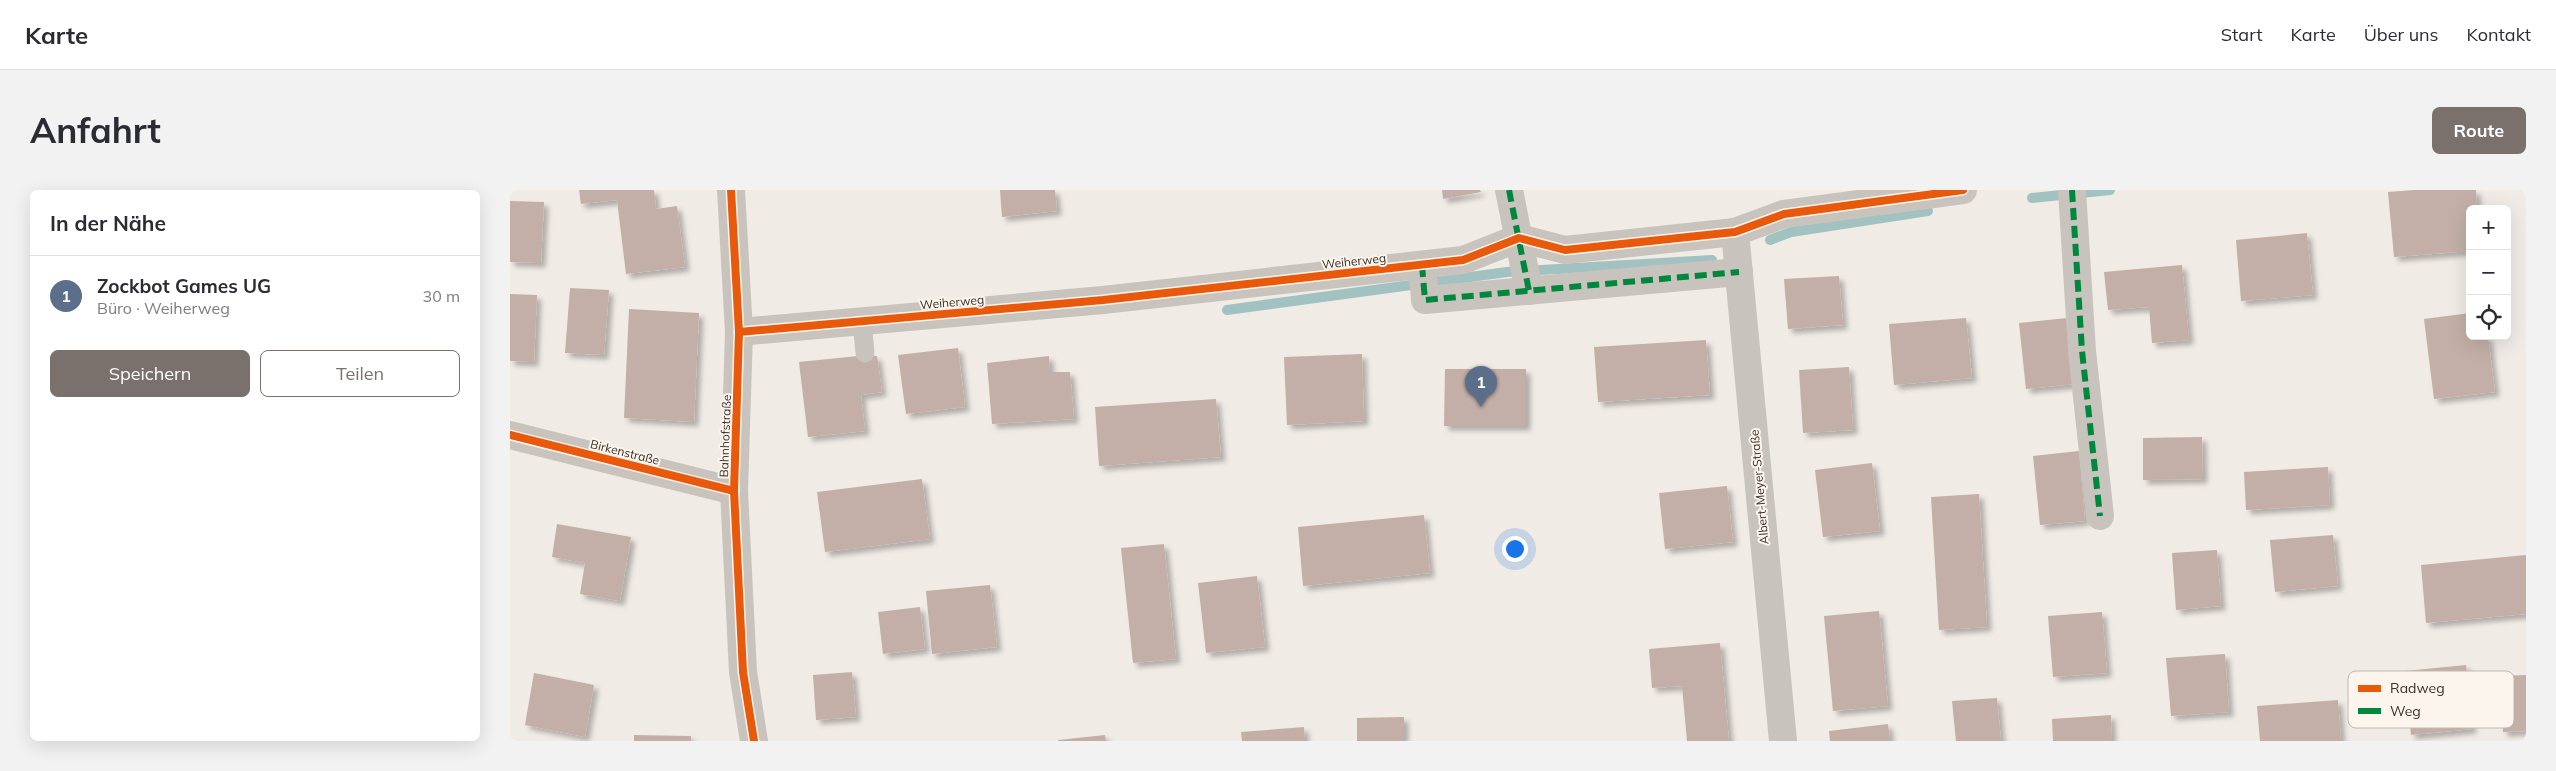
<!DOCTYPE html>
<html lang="de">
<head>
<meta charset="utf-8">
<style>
	:root { --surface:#fff; --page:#f2f2f3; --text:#2b2b33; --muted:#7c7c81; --line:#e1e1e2; --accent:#7a716c }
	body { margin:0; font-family:Mulish,sans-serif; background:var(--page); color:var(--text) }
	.controls { position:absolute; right:15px; top:15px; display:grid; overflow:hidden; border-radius:8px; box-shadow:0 5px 20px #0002 }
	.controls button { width:45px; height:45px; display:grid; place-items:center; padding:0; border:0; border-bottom:1px solid var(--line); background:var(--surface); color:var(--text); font:25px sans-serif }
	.you { position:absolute; left:1004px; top:358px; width:18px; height:18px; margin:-12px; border:4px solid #fff; border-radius:50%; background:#1a73e8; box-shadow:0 0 0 8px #1a73e833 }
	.badge { display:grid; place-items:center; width:32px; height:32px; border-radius:50%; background:var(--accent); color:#fff; font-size:16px; font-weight:700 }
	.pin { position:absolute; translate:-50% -41px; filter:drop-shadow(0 1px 2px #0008) }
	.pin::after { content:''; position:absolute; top:26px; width:18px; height:15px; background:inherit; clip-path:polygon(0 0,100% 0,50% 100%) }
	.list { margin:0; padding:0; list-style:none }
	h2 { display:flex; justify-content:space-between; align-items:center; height:65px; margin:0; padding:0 20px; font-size:21px }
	h2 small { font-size:16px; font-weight:400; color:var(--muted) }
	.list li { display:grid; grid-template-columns:32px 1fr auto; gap:15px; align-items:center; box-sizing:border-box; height:80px; padding:0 20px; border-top:1px solid var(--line) }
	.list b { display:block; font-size:19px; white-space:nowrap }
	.list p { margin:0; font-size:16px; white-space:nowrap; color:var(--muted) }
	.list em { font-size:16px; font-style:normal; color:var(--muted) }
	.actions { display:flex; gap:10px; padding:15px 20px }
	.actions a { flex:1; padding:11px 0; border:1px solid var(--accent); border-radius:8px; text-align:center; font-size:18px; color:var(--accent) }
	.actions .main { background:var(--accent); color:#fff }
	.icon { flex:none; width:28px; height:28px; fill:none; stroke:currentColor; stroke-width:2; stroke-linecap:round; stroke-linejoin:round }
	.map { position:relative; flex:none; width:2016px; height:551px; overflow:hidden; border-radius:8px }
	header { display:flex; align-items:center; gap:30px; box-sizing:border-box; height:70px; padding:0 25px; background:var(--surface); border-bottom:1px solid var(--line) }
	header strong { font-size:24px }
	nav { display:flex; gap:28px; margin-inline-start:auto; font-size:18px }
	.intro { display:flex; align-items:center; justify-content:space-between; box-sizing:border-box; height:120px; padding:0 30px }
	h1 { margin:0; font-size:35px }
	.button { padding:12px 22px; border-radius:8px; background:var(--accent); color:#fff; font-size:18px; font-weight:700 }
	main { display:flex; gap:30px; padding:0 30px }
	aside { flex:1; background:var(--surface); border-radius:8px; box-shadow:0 5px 20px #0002 }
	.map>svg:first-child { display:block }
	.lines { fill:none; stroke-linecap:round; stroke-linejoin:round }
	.stream { stroke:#a1c2c1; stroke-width:10 }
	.building { fill:#c3afa7; filter:url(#shadow) }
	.service { stroke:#c9c3be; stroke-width:19 }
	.minor { stroke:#c9c3be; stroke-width:28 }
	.quiet { stroke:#00873e; stroke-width:6; stroke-dasharray:12 6; stroke-linecap:butt }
	.cycleway-casing { stroke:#fbf5ee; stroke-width:11 }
	.cycleway { stroke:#e8590c; stroke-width:8 }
	.labels { text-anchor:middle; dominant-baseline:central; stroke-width:4; stroke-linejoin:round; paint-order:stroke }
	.street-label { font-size:12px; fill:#3b302b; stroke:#fbf5ee }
	.key { fill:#fbf5ee; stroke:#c1bab4; stroke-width:1 }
	.key-label { font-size:14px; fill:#3b302b }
</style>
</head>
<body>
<header>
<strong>Karte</strong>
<nav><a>Start</a><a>Karte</a><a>Über uns</a><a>Kontakt</a></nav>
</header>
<div class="intro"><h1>Anfahrt</h1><a class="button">Route</a></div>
<main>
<aside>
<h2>In der Nähe<small></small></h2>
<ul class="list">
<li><span class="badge" style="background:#5c6f8a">1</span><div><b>Zockbot Games UG</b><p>Büro · Weiherweg</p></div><em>30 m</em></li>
</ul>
<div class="actions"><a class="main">Speichern</a><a>Teilen</a></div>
</aside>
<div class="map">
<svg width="2016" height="551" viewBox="0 0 2016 551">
	<defs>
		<filter id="shadow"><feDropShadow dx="4.5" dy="4.5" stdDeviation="2.5" flood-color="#0004"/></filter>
	</defs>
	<rect width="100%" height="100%" fill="#f0ebe5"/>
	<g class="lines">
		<!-- stream -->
		<g class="stream">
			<path d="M1522,8L1600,0"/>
			<path d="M1260,50L1281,42L1418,21"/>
			<path d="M717,120L997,82L1202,70"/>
		</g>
	</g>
	<!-- building -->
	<g class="building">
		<path d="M69,0H144L146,19L167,16L175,77L116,84L107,10L71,14Z"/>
		<path d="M490,0H545L547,21L492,27Z"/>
		<path d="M932,0H970L971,2L933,9Z"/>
		<path d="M1905,0H1966L1967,19H1960V61L1884,67L1878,2Z"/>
		<path d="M0,11L34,12L31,73L0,72Z"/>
		<path d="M1797,43L1803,105L1731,111L1726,50Z"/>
		<path d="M1672,75L1679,150L1642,153L1639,117L1598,120L1594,82Z"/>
		<path d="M1329,86L1333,135L1278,139L1274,89Z"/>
		<path d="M60,98L99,100L94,165L55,163Z"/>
		<path d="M0,104L27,105L24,172L0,171Z"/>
		<path d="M119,119L189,123L184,232L114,228Z"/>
		<path d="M1960,123V146H1978L1985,202L1924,209L1914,129Z"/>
		<path d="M1456,128L1462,188L1384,195L1379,134Z"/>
		<path d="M1557,128L1564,194L1516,199L1509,133Z"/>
		<path d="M1196,150L1200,205L1088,212L1084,157Z"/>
		<path d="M448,158L455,217L396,224L388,165Z"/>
		<path d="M852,164L854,231L777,235L774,167Z"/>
		<path d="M348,166H367L372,202L351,205L355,241L298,247L289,172Z"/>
		<path d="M539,166L540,182H560L564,229L482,234L477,173Z"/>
		<path d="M1339,177L1343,240L1293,243L1289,180Z"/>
		<path d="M935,179H1016V236H934Z"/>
		<path d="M706,209L711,267L589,276L585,217Z"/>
		<path d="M1692,247L1693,289L1633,290V248Z"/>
		<path d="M1569,261L1575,331L1530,335L1523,266Z"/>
		<path d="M1362,273L1370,341L1313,347L1305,280Z"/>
		<path d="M1818,277L1820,315L1736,320L1734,282Z"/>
		<path d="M412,289L420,349L315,362L307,302Z"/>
		<path d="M1217,296L1223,352L1155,359L1149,303Z"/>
		<path d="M1469,304L1477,437L1429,440L1421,307Z"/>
		<path d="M914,325L920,383L793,396L788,337Z"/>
		<path d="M47,334L121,347L110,411L70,404L75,373L42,367Z"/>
		<path d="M1823,345L1828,396L1765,402L1760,350Z"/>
		<path d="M654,354L666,469L623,473L611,358Z"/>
		<path d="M1707,360L1711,416L1666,420L1662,363Z"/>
		<path d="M2016,365V424L1916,433L1911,375Z"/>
		<path d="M747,386L755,457L696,463L688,393Z"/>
		<path d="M480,395L487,457L422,464L416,401Z"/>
		<path d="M410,417L415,459L373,464L368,422Z"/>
		<path d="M1369,421L1378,516L1323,521L1314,426Z"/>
		<path d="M1592,422L1597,483L1543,487L1538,426Z"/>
		<path d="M1210,453L1219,551H1177L1172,496L1142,498L1139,459Z"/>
		<path d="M1715,464L1719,522L1661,526L1656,468Z"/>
		<path d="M1956,475L1962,539L1901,545L1895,481Z"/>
		<path d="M342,482L346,527L306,530L303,485Z"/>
		<path d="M24,483L84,495L75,547L15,535Z"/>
		<path d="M2016,485V541L1993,542L1991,486Z"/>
		<path d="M1487,508L1491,551H1446L1442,511Z"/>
		<path d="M1828,510L1831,551H1750L1747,516Z"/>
		<path d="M1601,525L1602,551H1543L1542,529Z"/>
		<path d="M894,527V551H847V528Z"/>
		<path d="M1378,534L1380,551H1320L1319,541Z"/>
		<path d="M794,537L795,551H732L731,542Z"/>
		<path d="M124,545L181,546V551H124Z"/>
		<path d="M595,545L596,551H548V550Z"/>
	</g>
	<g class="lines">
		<!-- service -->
		<path class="service" d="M352,131L355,163"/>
		<!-- minor -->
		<g class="minor">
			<path d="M221,0L229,142L224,301L233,482L244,551"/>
			<path d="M999,0L1019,101"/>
			<path d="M1562,0L1572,161L1590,326"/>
			<path d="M1225,42L1273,551"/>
			<path d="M912,75L915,110L1229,82"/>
			<path d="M229,142L593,110L953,70L1009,48L1055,60L1225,42L1274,24L1453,0"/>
			<path d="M0,245L224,301"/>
		</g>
		<!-- quiet -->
		<g class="quiet">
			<path d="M999,0L1019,101"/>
			<path d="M1562,0L1572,161L1590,326"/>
			<path d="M912,75L915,110L1229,82"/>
		</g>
		<!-- cycleway casing -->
		<g class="cycleway-casing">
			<g id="cycleway">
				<path d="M221,0L229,142L224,301L233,482L244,551"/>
				<path d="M229,142L593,110L953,70L1009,48L1055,60L1225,42L1274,24L1453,0"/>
				<path d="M0,245L224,301"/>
			</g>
		</g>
		<!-- cycleway -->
		<use href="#cycleway" class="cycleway"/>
	</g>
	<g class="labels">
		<!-- street labels -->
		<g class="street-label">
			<text transform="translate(844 71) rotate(-6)">Weiherweg</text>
			<text transform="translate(442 112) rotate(-5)">Weiherweg</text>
			<text transform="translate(215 246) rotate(-88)">Bahnhofstraße</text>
			<text transform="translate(115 262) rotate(14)">Birkenstraße</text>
			<text transform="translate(1249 297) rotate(-95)">Albert-Meyer-Straße</text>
		</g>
	</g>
	<!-- legend -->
	<rect x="1838" y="481" width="166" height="57" rx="8" class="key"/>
	<rect x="1848" y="495" width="23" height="7" fill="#e8590c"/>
	<rect x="1848" y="518" width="23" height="6" fill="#00873e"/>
	<g class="key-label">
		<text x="1880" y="503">Radweg</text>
		<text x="1880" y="526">Weg</text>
	</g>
</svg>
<div class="controls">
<button>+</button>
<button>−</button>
<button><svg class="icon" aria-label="locate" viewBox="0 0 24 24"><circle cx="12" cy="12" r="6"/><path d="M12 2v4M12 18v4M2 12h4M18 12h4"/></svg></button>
</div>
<div class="you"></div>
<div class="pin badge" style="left:971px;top:217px;background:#5c6f8a">1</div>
</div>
</main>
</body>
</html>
